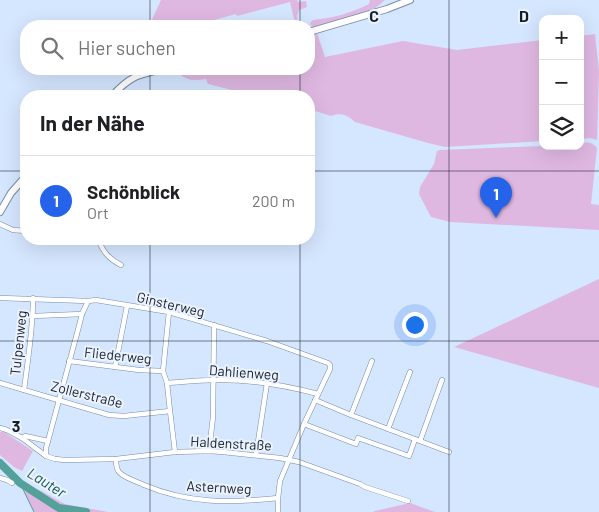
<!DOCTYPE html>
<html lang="de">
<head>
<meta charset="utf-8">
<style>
	:root { --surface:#fff; --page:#f2f2f2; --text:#202124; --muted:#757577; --line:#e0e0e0; --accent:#2563eb }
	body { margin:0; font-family:Barlow,sans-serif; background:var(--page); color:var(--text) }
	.controls { position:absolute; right:15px; top:15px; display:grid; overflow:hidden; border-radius:10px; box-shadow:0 5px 20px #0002 }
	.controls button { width:45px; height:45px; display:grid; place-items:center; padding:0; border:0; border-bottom:1px solid var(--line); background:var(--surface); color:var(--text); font:25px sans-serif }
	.you { position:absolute; left:414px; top:324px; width:18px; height:18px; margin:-12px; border:4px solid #fff; border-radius:50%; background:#1a73e8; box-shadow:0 0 0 8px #1a73e833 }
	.badge { display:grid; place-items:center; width:32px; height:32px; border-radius:50%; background:var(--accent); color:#fff; font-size:16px; font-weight:700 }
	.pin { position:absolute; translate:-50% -41px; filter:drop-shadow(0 1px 2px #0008) }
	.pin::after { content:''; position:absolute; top:26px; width:18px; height:15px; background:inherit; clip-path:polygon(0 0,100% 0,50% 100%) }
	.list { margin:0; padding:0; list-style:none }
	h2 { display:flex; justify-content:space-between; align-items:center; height:65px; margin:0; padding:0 20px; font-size:21px }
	h2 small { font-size:16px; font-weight:400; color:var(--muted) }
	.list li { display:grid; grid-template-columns:32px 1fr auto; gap:15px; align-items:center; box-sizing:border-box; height:90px; padding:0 20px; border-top:1px solid var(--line) }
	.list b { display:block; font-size:19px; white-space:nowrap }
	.list p { margin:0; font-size:16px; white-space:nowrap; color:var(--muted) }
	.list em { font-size:16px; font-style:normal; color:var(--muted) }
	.icon { flex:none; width:28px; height:28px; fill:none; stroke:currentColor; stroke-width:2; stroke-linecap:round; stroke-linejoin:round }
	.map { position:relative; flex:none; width:599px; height:512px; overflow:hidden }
	.search { position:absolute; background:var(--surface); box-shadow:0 5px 20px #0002; left:20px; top:20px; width:295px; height:55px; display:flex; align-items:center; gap:12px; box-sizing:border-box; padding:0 18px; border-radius:20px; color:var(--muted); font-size:19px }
	.panel { position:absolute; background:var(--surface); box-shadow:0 5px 20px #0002; left:20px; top:90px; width:295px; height:155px; border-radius:20px }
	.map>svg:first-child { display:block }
	.green { fill:#dfb8e1 }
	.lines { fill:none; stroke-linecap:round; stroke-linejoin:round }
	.stream { stroke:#54a19b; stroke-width:1 }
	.river { stroke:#54a19b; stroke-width:8 }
	.street-casing { stroke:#788ca7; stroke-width:5.5 }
	.secondary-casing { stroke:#788ca7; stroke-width:8 }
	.street { stroke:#fff; stroke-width:4.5 }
	.secondary { stroke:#fff; stroke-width:6 }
	.grid { fill:none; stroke:#161e28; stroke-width:1; stroke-opacity:0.55 }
	.labels { text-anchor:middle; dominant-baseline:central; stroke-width:4; stroke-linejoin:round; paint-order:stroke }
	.street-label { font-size:14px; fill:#161e28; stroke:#eaf3ff }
	.water-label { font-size:15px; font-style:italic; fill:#125551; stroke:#eaf3ff }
	.grid-label { font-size:16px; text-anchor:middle; font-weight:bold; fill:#161e28; stroke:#eaf3ff; stroke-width:4; stroke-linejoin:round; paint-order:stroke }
</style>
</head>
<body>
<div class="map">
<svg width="599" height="512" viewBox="0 0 599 512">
	<rect width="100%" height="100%" fill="#d5e6ff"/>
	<!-- green -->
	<g class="green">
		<path d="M161,0H297L298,2L306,1L307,7L299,10L297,16L298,23H295L290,2L237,16L236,14L192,26H149Z"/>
		<path d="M370,0H385L372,11L318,27H312L310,24L311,22L313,20C333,18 351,13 369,4Z"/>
		<path d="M317,33L325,57L403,41L457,50L543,40V141L445,147L428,143L355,122C348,115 341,112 331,116L309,109V96H256L208,84L206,79C195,81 186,81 177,72V69H309V35Z"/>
		<path d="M595,34L599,71L597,140L590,138L580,139V36Z"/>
		<path d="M580,143C587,142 593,142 597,148L591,204L599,205V230L450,222L431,217L419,194L420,187L434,164L437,151L440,150L543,146H580Z"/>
		<path d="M599,279V388L454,347Z"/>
		<path d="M0,432H4L33,451L22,471L14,467L0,455Z"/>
		<path d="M25,488L39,490L65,504L108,512H34L24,492L26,491Z"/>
		<path d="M410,503L435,512H373L375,511Z"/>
	</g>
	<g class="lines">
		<!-- stream -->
		<path class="stream" d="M20,483L34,512"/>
		<!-- river -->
		<path class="river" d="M0,463L20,483L59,508L86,512"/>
		<!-- street casing -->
		<g class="street-casing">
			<g id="street">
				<path d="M0,224L13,230L26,231"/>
				<path d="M98,239C103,252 109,259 121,265"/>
				<path d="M0,298L88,301L96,300L169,312L267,341L328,363L330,365V369L304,424L280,481L278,498V512"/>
				<path d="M169,312L163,371L167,383L170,411L175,452"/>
				<path d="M33,316L82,314"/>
				<path d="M69,361L139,370L163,371"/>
				<path d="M115,367L127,306"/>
				<path d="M0,383L109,415L124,416L170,411"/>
				<path d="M167,383C183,382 198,380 214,380C249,379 284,385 318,394"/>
				<path d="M24,390C28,359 33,329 33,298"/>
				<path d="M315,400L351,415L372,361"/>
				<path d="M351,415L449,452"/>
				<path d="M304,424L356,444L358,438L409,456L415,439"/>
				<path d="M0,428L7,430L22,438L46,456L55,459L65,460L116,459L175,452L209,451L223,452L280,458L299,462L360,484L365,487L408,501"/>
				<path d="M388,429L410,372"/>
				<path d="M22,438L25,436L48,441"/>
				<path d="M420,441L442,380"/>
				<path d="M209,451L213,417L214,325"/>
				<path d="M256,455L267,383"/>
				<path d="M46,456V448L48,441L79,326L82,314L88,301"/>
				<path d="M116,459C116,463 116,470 120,473C125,478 138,482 144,485C189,504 231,503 278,498"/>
				<path d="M0,478L7,480L12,483"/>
			</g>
		</g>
		<!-- secondary casing -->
		<g class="secondary-casing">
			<g id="secondary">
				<path d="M309,32L387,9L410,0"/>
				<path d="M112,96C130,76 139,74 164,69"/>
				<path d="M0,212L11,193L26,176"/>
			</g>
		</g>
		<!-- street -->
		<use href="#street" class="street"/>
		<!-- secondary -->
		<use href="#secondary" class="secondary"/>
	</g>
	<!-- grid -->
	<path class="grid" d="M150,0V26M300,0V26M449,0V512M150,69V96M300,69V96M0,171H26M309,171H599M150,239V512M300,239V512M0,341H599"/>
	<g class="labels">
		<!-- street labels -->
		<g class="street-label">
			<text transform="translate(171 304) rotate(13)">Ginsterweg</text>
			<text transform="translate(18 343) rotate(-84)">Tulpenweg</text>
			<text transform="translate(118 355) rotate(6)">Fliederweg</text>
			<text transform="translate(244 372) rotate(4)">Dahlienweg</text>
			<text transform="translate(87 394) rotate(14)">Zollerstraße</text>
			<text transform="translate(231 443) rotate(3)">Haldenstraße</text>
			<text transform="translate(219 487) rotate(3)">Asternweg</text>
		</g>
		<!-- water labels -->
		<g class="water-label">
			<text transform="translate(47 482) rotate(32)">Lauter</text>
		</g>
	</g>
	<g class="grid-label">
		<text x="374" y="22">C</text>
		<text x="524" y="22">D</text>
		<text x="16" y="432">3</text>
	</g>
</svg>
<div class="controls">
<button>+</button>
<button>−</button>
<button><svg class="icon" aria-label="layers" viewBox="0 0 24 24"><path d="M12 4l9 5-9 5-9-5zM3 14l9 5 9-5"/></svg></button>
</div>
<div class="you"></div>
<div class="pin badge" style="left:496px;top:218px">1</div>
<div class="search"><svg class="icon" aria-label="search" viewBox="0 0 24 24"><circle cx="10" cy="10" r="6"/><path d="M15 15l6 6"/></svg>Hier suchen</div>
<section class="panel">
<h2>In der Nähe<small></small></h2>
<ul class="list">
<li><span class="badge">1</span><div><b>Schönblick</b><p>Ort</p></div><em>200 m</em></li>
</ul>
</section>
</div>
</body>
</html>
